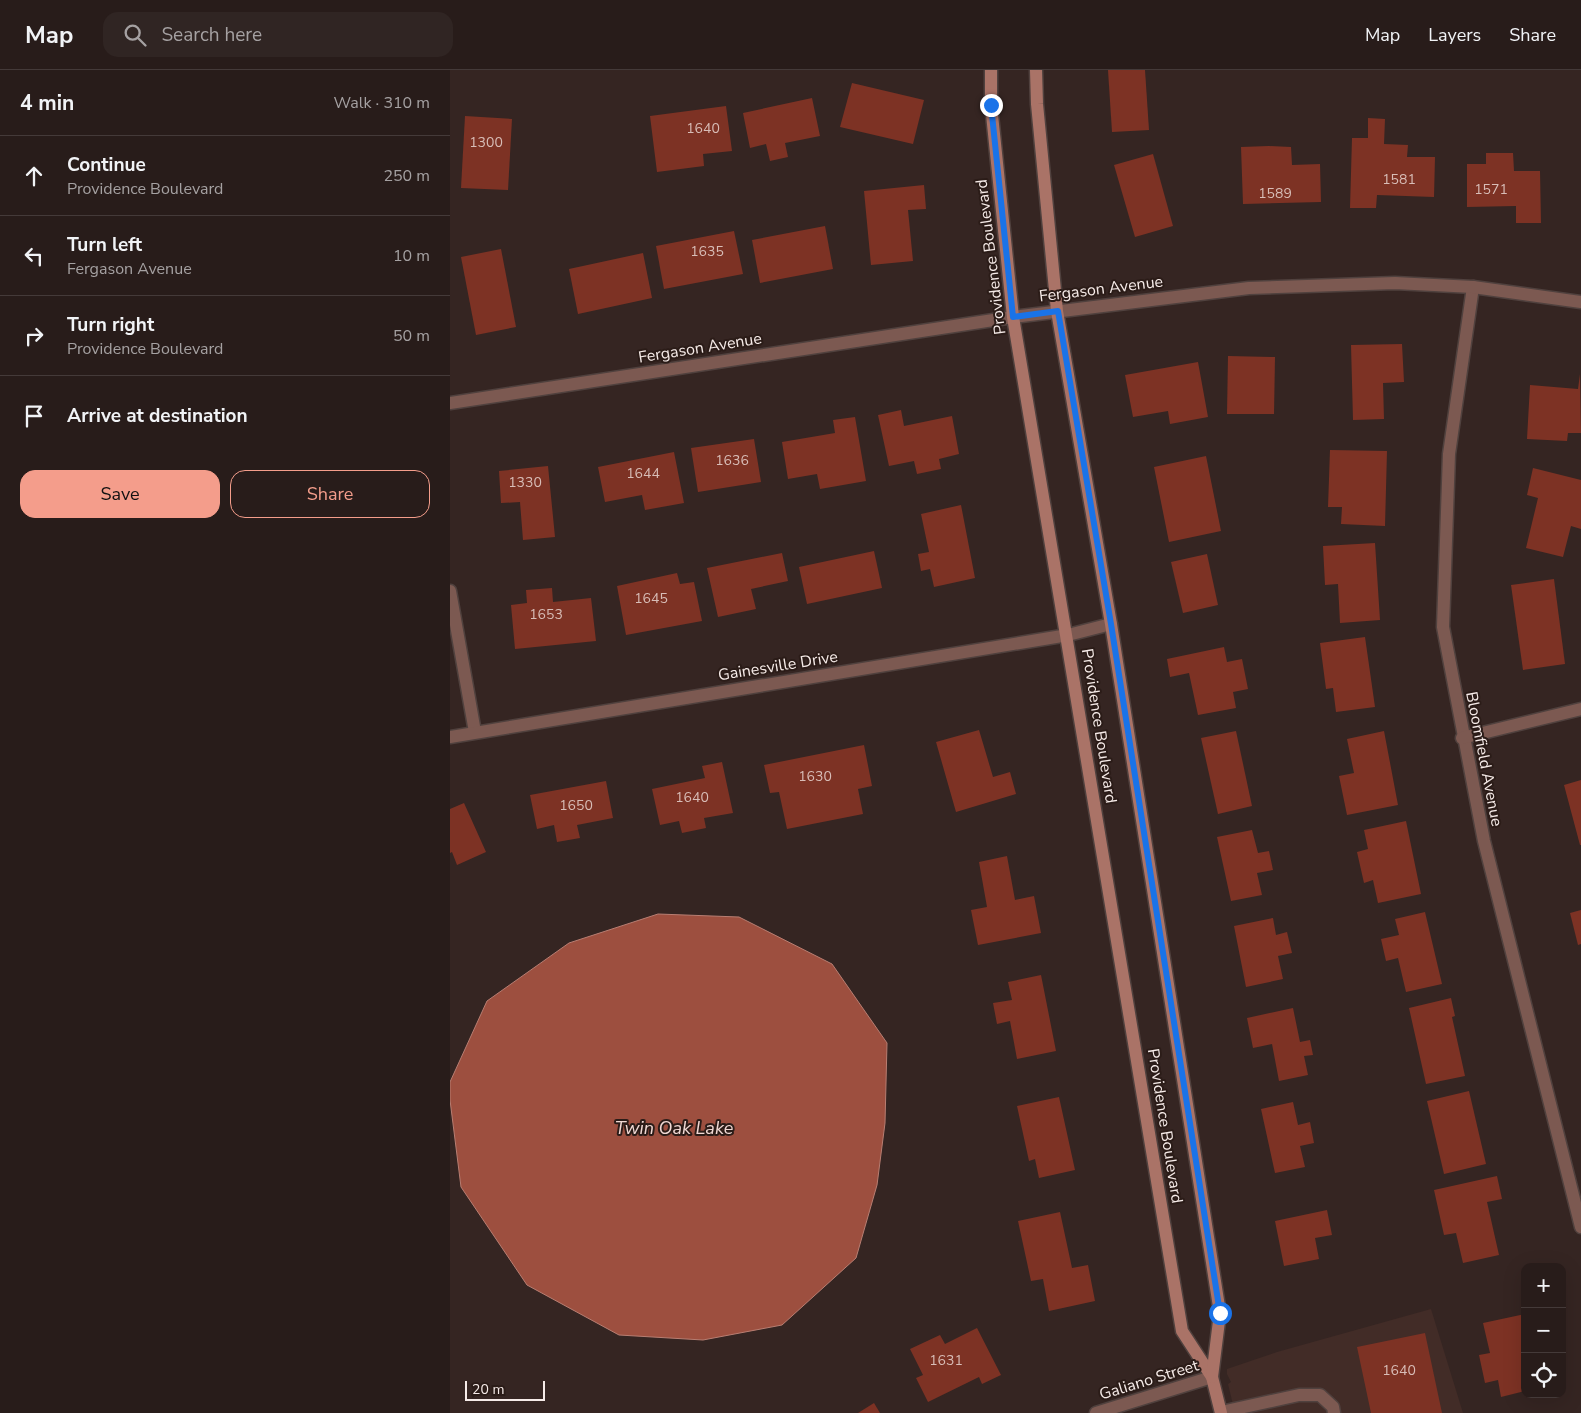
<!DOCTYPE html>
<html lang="en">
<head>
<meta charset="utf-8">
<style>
	:root { --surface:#281c1a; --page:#302523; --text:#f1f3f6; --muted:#a5a1a2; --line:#443a39; --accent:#f49d8b }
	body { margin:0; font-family:"Nunito Sans",sans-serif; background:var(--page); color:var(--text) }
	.controls { position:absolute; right:15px; bottom:15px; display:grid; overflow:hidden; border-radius:10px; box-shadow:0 5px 20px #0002 }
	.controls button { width:45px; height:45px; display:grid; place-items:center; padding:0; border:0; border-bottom:1px solid var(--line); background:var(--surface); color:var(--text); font:25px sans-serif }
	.scale { position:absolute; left:15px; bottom:12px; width:80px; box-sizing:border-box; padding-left:5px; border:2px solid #f6ebe8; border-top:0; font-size:14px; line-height:18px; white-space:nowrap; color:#f6ebe8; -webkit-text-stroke:4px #2b1c18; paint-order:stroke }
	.stop { position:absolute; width:15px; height:15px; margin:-11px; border:4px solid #1a73e8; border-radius:50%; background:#fff }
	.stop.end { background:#1a73e8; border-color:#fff; box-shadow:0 1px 5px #0008 }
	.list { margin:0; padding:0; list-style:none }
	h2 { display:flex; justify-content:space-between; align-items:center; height:65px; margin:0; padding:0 20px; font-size:21px }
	h2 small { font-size:16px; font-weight:400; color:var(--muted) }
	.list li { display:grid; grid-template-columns:32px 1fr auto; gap:15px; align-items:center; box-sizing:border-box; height:80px; padding:0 20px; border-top:1px solid var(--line) }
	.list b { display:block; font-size:19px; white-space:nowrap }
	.list p { margin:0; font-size:16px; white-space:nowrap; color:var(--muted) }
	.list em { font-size:16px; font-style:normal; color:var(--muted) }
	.actions { display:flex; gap:10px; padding:15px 20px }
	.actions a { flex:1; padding:11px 0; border:1px solid var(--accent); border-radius:15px; text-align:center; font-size:18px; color:var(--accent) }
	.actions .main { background:var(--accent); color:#111 }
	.icon { flex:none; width:28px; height:28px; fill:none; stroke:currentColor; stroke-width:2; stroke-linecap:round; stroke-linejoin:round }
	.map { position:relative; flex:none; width:1131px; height:1343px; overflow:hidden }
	header { display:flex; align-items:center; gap:30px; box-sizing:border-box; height:70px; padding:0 25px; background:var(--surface); border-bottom:1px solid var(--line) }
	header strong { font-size:24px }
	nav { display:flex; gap:28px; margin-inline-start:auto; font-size:18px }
	.search { width:350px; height:45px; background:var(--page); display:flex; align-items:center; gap:12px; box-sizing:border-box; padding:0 18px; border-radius:15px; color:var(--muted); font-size:19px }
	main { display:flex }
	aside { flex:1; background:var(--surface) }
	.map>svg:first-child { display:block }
	.built { fill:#422c27 }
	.water { fill:#9d4f3f; stroke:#b87e72 }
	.building { fill:#7d3224 }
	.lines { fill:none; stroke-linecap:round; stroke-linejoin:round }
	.service-casing { stroke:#50413e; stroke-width:15 }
	.minor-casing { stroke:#50413e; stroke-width:15 }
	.secondary-casing { stroke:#50413e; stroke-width:15 }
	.service { stroke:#7c5951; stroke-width:12 }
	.minor { stroke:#7c5951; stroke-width:12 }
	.secondary { stroke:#aa7367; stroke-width:12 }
	.route { stroke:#1a73e8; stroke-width:6 }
	.labels { text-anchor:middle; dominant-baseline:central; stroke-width:4; stroke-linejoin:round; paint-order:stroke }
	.number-label { font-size:14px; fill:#d8bdb7 }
	.street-label { font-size:16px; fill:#f6ebe8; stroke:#2b1c18 }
	.water-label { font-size:18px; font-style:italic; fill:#f1d9d4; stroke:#2b1c18 }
</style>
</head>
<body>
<header>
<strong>Map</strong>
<div class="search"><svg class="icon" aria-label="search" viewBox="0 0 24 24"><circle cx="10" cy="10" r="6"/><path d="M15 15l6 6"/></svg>Search here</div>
<nav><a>Map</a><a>Layers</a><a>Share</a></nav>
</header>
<main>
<aside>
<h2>4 min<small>Walk · 310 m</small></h2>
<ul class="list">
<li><svg class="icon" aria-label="ahead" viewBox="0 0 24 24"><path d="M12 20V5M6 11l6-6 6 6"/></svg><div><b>Continue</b><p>Providence Boulevard</p></div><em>250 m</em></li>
<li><svg class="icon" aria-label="left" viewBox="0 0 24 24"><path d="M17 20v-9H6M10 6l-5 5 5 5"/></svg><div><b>Turn left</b><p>Fergason Avenue</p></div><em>10 m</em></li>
<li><svg class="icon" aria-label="right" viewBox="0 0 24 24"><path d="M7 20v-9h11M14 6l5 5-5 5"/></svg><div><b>Turn right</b><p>Providence Boulevard</p></div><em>50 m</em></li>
<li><svg class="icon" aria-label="arrive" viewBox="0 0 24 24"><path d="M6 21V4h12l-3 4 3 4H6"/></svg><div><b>Arrive at destination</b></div></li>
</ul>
<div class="actions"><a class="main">Save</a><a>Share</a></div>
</aside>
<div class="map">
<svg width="1131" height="1343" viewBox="0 0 1131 1343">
	<rect width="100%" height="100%" fill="#352522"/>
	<!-- built -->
	<path class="built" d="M981,1239L1013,1343H785L778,1314L781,1312L777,1304V1299L827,1282Z"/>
	<!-- water -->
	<path class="water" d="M208,844L289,847L382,894L437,973L435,1053L427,1115L406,1188L332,1255L253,1270L169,1265L77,1215L11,1117L0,1030V1012L37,931L119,873Z"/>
	<!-- building -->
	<g class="building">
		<path d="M658,0H695L699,60L662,62Z"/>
		<path d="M402,13L474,30L463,74L390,57Z"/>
		<path d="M362,28L370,66L335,73L338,87L320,91L316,74L300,78L293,43Z"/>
		<path d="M276,36L282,81L253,84L254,96L207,102L200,46Z"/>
		<path d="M15,46L62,49L58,120L11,118Z"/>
		<path d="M918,48L935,49L934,74L958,75L957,87H985L984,127L927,125L926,138H900L902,68H918Z"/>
		<path d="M819,76L841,77L842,95L870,94L871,132L793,134L791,77Z"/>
		<path d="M1036,83H1063L1064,101H1090L1091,153H1066V136L1017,137V94H1036Z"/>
		<path d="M703,84L723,156L685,167L664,95Z"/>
		<path d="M474,115L476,139L458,140L463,191L421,195L414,121Z"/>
		<path d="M375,156L383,199L310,213L302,170Z"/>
		<path d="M284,161L293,204L214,219L206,176Z"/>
		<path d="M51,179L66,257L26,265L11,187Z"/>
		<path d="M193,183L202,228L128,244L119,199Z"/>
		<path d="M952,274L954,312L933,313L934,349L903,350L901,275Z"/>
		<path d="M778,286L825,287L824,344H777Z"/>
		<path d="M748,292L758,347L720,354L718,341L683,347L675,305Z"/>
		<path d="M1130,304L1131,363H1118L1117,371L1077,369L1080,315L1128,319Z"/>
		<path d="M451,340L454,356L502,346L509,384L489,389L491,399L467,404L464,391L439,396L428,345Z"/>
		<path d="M405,347L416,411L370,419L367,404L338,409L332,372L385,363L383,350Z"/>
		<path d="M304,369L311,412L248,422L241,378Z"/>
		<path d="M880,380L937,381L935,456L891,454L892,437H878Z"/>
		<path d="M224,382L234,433L195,440L192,425L155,432L148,397Z"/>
		<path d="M756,386L771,461L719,472L704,397Z"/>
		<path d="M98,396L105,467L73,470L70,432L51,433L49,401Z"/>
		<path d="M1083,398L1131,410V459L1121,456L1113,487L1076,478L1088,428L1077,425Z"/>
		<path d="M511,435L525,508L484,517L480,499L471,501L468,484L479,482L471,444Z"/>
		<path d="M925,473L930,550L890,553L888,514L875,515L873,476Z"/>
		<path d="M424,481L432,518L357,534L349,497Z"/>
		<path d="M332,483L338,511L301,519L306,539L268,547L257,498Z"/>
		<path d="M757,484L768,535L733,543L721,492Z"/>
		<path d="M227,503L230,514L244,512L252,551L176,565L167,516Z"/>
		<path d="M1104,509L1115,594L1073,600L1061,515Z"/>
		<path d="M102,518L103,532L141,528L146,571L65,579L61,535L77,533L76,520Z"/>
		<path d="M915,567L925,637L886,642L883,618L876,619L870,573Z"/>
		<path d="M774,577L777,592L792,589L798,619L783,622L786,638L748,645L739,603L720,607L717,589Z"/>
		<path d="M529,660L543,707L560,702L566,724L506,742L486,672Z"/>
		<path d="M786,661L802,736L768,744L751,668Z"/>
		<path d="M934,661L948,735L897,745L889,706L904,703L897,669Z"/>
		<path d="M414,675L422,716L408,719L413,744L337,759L329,722L320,723L314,695Z"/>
		<path d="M272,692L283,743L254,748L256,758L232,763L229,751L210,755L202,719L255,708L252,696Z"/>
		<path d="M1131,710V775H1130L1114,715Z"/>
		<path d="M156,711L163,748L127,755L130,768L107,772L104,755L87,759L80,725Z"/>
		<path d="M14,733L36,782L7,795L2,782L0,783V739Z"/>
		<path d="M956,751L971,824L928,833L923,810L914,813L907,782L918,779L914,760Z"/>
		<path d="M802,760L808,783L819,781L823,800L807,803L812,825L781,831L767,767Z"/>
		<path d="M557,786L565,830L584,826L591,863L528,875L521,840L537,837L529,792Z"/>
		<path d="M1131,840V874L1128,875L1120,843Z"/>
		<path d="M975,842L992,914L956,922L948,888L936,891L931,869L949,865L945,849Z"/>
		<path d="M823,848L826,865L837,862L842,883L828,886L833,909L796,917L784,856Z"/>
		<path d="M591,905L606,981L567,989L560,951L547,954L543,933L562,930L558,912Z"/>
		<path d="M1001,928L1005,946L1002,947L1015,1006L976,1014L959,938Z"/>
		<path d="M843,938L850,972L860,970L863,985L854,986L858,1005L829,1011L822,974L803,978L797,948Z"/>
		<path d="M1019,1021L1036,1094L994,1104L977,1031Z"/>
		<path d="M609,1027L625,1100L589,1108L585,1089L579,1091L567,1036Z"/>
		<path d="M843,1032L848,1055L860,1052L864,1073L850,1076L855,1097L825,1103L811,1039Z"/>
		<path d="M1047,1106L1052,1129L1037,1132L1049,1185L1013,1193L1006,1163L994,1165L984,1120Z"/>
		<path d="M877,1140L882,1165L865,1168L869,1189L834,1196L825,1151Z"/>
		<path d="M610,1142L622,1198L638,1195L645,1231L599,1241L593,1209L581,1211L568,1151Z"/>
		<path d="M1075,1244V1321L1051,1327L1048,1310L1035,1313L1029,1285L1040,1283L1033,1253Z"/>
		<path d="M527,1258L551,1305L532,1314L529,1307L478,1332L466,1308L473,1305L460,1279L490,1265L495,1274Z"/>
		<path d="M975,1263L992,1343H921L907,1277Z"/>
		<path d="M424,1333L430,1343H408Z"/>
	</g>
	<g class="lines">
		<!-- service casing -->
		<g class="service-casing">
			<path id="service" d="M771,1342L849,1325H870L883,1337L884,1343"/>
		</g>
		<!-- minor casing -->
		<g class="minor-casing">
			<g id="minor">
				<path d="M1023,217L999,384L993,557L1034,771L1131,1157"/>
				<path d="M0,333L563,247L799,218L945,213L1023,217L1131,232"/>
				<path d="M0,521L25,662"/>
				<path d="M0,667L618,565L661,554"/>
				<path d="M1012,668L1131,639"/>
				<path d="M646,1343L762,1307"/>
			</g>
		</g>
		<!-- secondary casing -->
		<g class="secondary-casing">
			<g id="secondary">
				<path d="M541,0V35L563,247L732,1261L762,1307L771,1343"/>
				<path d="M586,0L587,34L607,241L661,554L770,1243L762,1307"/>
			</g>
		</g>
		<!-- service -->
		<use href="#service" class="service"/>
		<!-- minor -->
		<use href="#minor" class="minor"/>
		<!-- secondary -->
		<use href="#secondary" class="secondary"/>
	</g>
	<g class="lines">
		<!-- route -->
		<path class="route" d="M541,35L563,247L608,241L661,554L770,1243"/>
	</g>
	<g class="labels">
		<!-- number labels -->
		<g class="number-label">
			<text x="253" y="58">1640</text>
			<text x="36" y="72">1300</text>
			<text x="949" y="109">1581</text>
			<text x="1041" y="119">1571</text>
			<text x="825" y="123">1589</text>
			<text x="257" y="181">1635</text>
			<text x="282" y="390">1636</text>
			<text x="193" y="403">1644</text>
			<text x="75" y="412">1330</text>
			<text x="201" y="528">1645</text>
			<text x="96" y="544">1653</text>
			<text x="365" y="706">1630</text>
			<text x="242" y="727">1640</text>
			<text x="126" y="735">1650</text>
			<text x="496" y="1290">1631</text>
			<text x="949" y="1300">1640</text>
		</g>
		<!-- street labels -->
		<g class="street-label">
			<text transform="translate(541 187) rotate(-97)">Providence Boulevard</text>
			<text transform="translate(651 219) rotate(-7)">Fergason Avenue</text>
			<text transform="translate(250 278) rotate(-9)">Fergason Avenue</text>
			<text transform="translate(328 596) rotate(-9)">Gainesville Drive</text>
			<text transform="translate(649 656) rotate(81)">Providence Boulevard</text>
			<text transform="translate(1034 689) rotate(79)">Bloomfield Avenue</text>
			<text transform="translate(715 1056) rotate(81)">Providence Boulevard</text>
			<text transform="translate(699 1310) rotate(-17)">Galiano Street</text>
		</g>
		<!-- water labels -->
		<g class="water-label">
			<text x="224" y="1058">Twin Oak Lake</text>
		</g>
	</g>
</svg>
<div class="controls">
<button>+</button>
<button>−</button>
<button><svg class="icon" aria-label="locate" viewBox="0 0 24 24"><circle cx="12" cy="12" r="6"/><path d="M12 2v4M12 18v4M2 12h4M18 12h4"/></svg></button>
</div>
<div class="scale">20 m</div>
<div class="stop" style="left:770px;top:1243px"></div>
<div class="stop end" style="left:541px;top:35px"></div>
</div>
</main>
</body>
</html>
